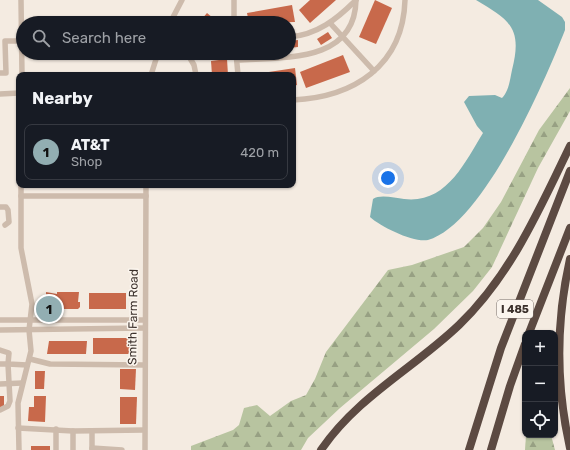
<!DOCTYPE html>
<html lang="en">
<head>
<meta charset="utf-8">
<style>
	:root { --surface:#171b24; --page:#20242c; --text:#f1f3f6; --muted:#9ea1a6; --line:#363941; --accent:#92aeb2 }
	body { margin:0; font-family:Rubik,sans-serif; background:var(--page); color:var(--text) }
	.controls { position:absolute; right:12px; bottom:12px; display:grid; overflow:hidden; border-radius:8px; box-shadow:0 1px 3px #0004 }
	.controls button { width:36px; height:36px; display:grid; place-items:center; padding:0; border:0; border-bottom:1px solid var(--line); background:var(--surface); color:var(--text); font:20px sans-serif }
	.you { position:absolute; left:388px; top:178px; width:14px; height:14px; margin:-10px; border:3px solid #fff; border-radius:50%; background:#1a73e8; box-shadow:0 0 0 6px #1a73e833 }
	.badge { display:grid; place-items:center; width:26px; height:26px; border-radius:50%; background:var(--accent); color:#111; font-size:13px; font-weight:700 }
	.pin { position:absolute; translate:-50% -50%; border:2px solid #fff; box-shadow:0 1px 4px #0006 }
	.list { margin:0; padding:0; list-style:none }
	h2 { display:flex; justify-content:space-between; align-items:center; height:52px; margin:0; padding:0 16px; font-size:17px }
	h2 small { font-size:13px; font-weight:400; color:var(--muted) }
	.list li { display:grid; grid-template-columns:26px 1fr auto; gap:12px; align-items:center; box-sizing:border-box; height:56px; margin:0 8px 8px; padding:0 8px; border:1px solid var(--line); border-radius:8px }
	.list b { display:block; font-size:15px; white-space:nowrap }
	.list p { margin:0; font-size:13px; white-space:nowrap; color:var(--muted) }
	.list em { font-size:13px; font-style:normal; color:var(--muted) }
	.icon { flex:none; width:22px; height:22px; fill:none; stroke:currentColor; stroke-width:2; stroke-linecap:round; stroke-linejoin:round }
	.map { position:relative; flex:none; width:570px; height:450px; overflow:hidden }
	.search { position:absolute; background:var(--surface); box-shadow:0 1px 3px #0004; left:16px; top:16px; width:280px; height:44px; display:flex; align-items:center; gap:10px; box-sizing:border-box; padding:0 14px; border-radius:22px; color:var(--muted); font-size:15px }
	.panel { position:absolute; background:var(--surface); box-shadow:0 1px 3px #0004; left:16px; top:72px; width:280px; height:116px; border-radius:8px }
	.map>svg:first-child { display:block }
	.forest { fill:url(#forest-firs) }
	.water { fill:#7fb0b2 }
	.building { fill:#c8694b }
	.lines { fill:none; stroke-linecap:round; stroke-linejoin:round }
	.minor { stroke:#cdbbac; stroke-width:5.5 }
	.highway { stroke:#5c4a42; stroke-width:8 }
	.labels { text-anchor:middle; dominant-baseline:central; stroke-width:3; stroke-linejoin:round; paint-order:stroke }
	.shield { fill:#fbf5ee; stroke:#756b66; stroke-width:1 }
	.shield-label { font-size:11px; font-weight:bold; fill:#3b302b }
	.street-label { font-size:12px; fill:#3b302b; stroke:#fbf5ee }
</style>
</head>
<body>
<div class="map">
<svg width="570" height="450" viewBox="0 0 570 450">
	<defs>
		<pattern id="forest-firs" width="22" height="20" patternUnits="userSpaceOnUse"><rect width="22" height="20" fill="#b8c4a0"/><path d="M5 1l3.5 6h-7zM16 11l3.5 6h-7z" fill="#97a083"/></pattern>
	</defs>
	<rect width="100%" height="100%" fill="#f4ebe1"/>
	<!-- forest -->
	<g class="forest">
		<path d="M570,88V111L538,168L492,267L473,291L434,329L340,408L308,438L301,450H191V446L233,430L239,425L244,408L257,405L270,416L291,401L306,395L315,379L326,352L388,270L412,265L464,247L483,228L501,202L539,130Z"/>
		<path d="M526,435H551L555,450H525Z"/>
	</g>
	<!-- water -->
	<path class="water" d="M476,0H538L562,17L565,22V30C545,81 483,225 428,240C414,243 381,227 370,217L373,199C380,194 395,198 404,199C446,204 464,164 483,133L477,126L464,102L469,96L495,95L502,98C509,91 510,79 512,70C523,27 509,20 476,0Z"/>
	<!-- building -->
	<g class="building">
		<path d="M310,0H336L310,23L299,10Z"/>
		<path d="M375,0L392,8L376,44L359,37Z"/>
		<path d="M292,5L295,22L249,23L247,13Z"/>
		<path d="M207,13L213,18L209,23H205L201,20Z"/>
		<path d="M244,16V23H237V17Z"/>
		<path d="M328,32L332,38L321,45L317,39Z"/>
		<path d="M298,40V47L289,48V41Z"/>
		<path d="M343,55L350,72L306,88L300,72Z"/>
		<path d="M227,59L228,75H212L211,61Z"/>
		<path d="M295,68L297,85L293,86V75H249Z"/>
		<path d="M46,292L57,294V292H79L78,302H80V307L78,309H46Z"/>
		<rect x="89" y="293" width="37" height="16"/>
		<rect x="93" y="338" width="38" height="16"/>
		<path d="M49,341H87L86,354H47Z"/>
		<path d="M120,369H136L135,390L120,389Z"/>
		<path d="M35,371H45L44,389H35Z"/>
		<rect x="0" y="396" width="4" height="11"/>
		<path d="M34,396H46L45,422L28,421L29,407H34Z"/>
		<path d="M120,397H137L136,424H120Z"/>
		<rect x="31" y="446" width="19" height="4"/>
	</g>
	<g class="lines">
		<!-- minor -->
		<g class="minor">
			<path d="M21,0L22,75"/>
			<path d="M234,0V23"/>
			<path d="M170,23L182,0"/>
			<path d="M330,23L374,71"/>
			<path d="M289,37C317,35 337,19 356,0"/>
			<path d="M187,53L194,65L196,75"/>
			<path d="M236,53L238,75"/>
			<path d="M237,60C281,57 355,64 356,0"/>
			<path d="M0,73H6L5,41H22"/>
			<path d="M151,75L158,53"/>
			<path d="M0,94L19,93"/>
			<path d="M293,100C354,97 403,66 405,0"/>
			<path d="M21,196H146"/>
			<path d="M0,207H6L8,210L9,222L5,225"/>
			<path d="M0,320H144"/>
			<path d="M0,330L144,328"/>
			<path d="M0,350L9,353L8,364L27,365"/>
			<path d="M30,359L50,364L144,365"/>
			<path d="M0,364H8L10,401L8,406L0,410"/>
			<path d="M0,384L22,383"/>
			<path d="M18,428L73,431L144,430"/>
			<path d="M56,429V450"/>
			<path d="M73,431V450"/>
			<path d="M92,432V450"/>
			<path d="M92,448L122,450"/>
			<path d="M19,450L18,403L31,351L29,330L32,304L21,248V185"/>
			<path d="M145,450L146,185"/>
		</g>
		<!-- highway -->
		<g class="highway">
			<path d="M570,259C556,321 556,386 570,448"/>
			<path d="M529,333L570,228"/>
			<path d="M321,450C357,397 414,368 459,325C511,275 539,210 570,146"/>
			<path d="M469,450L501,348L570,171"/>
			<path d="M491,450L510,386L525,344"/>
		</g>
	</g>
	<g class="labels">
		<!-- shield labels -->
		<rect class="shield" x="497" y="300" width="36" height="18" rx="3"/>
		<g class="shield-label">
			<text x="515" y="309">I 485</text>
		</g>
		<!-- street labels -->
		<g class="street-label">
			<text transform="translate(133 317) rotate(-89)">Smith Farm Road</text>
		</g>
	</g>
</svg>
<div class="controls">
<button>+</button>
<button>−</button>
<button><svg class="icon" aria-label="locate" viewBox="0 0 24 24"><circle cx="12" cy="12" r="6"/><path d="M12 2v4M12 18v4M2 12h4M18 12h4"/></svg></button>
</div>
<div class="you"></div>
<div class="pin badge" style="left:49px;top:309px">1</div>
<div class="search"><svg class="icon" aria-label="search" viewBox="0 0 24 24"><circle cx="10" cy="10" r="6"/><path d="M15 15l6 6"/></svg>Search here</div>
<section class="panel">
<h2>Nearby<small></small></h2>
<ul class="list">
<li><span class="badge">1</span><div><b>AT&amp;T</b><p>Shop</p></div><em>420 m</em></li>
</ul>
</section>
</div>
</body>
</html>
